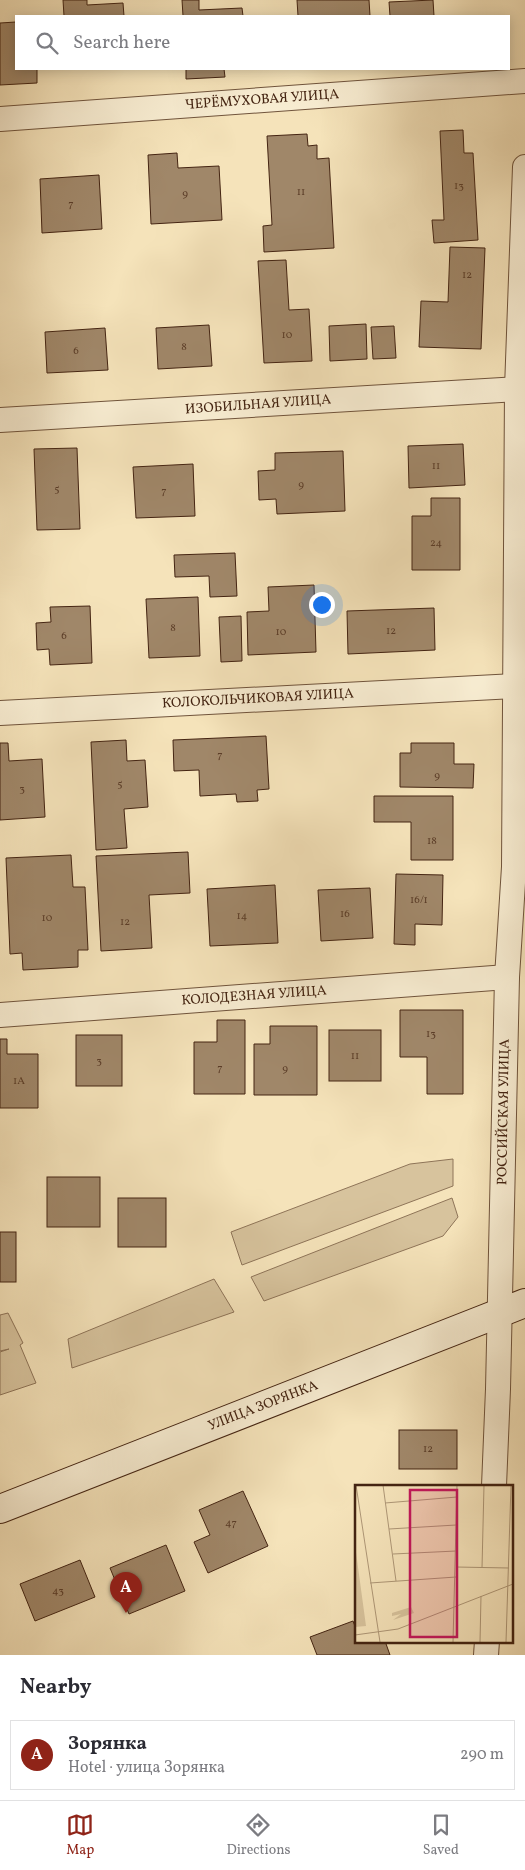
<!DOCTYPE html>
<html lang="en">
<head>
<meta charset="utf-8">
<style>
	:root { --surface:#fff; --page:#f2f2f3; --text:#2b2b33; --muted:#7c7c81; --line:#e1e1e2; --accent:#8f2418 }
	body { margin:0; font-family:Vollkorn,serif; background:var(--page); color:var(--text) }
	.you { position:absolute; left:321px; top:604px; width:18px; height:18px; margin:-12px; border:4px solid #fff; border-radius:50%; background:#1a73e8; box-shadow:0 0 0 8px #1a73e833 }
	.badge { display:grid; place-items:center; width:32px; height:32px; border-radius:50%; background:var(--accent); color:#fff; font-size:16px; font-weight:700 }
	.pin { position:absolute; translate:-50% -41px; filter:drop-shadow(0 1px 2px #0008) }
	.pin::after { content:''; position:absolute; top:26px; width:18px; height:15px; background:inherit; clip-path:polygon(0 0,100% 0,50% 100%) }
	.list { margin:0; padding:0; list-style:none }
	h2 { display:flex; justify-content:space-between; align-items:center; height:65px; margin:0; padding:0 20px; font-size:21px }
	h2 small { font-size:16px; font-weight:400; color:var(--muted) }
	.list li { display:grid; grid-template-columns:32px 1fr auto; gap:15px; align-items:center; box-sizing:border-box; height:70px; margin:0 10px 10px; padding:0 10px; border:1px solid var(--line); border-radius:0px }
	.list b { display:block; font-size:19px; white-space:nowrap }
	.list p { margin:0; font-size:16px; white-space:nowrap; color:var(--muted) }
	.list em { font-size:16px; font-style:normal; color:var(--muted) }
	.icon { flex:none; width:28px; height:28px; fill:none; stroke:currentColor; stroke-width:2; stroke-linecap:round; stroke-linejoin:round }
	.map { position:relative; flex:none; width:525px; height:1655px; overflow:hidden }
	.search { position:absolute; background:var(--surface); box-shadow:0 2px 12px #0003; left:15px; right:15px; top:15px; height:55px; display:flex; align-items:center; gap:12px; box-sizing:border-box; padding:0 18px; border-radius:0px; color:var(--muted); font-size:19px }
	.sheet { height:145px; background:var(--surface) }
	nav { display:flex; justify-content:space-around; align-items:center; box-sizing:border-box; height:70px; border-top:1px solid var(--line); background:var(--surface); font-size:14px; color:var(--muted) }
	nav a { display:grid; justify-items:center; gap:2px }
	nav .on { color:var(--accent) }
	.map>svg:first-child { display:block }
	.green { fill:#d7c39d; stroke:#8e7458 }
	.building { fill:#a08769; stroke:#442412 }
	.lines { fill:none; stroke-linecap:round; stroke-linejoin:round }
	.street-casing { stroke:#70543c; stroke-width:26 }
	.secondary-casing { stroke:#442412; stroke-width:30 }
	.street { stroke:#f8edd2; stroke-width:24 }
	.secondary { stroke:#f8edd2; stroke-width:28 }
	.labels { text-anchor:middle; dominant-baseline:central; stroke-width:4.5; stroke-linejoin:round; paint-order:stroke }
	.number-label { font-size:11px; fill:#5b3d28 }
	.street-label { font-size:14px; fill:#442412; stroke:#f8edd2 }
	.inset-road { fill:none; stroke:#ae9777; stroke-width:1 }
	.view { fill:#c2185b; fill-opacity:0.15; stroke:#c2185b; stroke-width:2.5 }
	.inset-edge { fill:none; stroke:#442412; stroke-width:2.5 }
</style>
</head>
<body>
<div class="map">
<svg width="525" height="1655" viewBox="0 0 525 1655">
	<rect width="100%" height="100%" fill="#f5e3ba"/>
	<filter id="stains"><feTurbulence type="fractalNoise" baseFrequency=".004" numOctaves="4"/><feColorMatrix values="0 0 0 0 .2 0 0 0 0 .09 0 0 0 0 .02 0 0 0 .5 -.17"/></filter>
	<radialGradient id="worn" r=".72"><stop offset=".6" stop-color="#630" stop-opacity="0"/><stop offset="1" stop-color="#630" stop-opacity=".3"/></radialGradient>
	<!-- green -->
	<g class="green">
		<path d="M453,1159V1186L242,1265L231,1232L410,1164Z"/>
		<path d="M452,1198L458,1217L443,1236L264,1301L251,1277Z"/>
		<path d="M214,1279L234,1312L72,1368L68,1339Z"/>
		<path d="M8,1313L23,1343L20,1345L36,1383L0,1395V1352L9,1349L0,1351V1315Z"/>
	</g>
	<!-- building -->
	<g class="building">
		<path d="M63,0H87V5L123,3L124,16H64Z"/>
		<path d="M182,0H199V10L242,8L243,16H183Z"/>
		<path d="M297,0H369L370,16H298Z"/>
		<path d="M433,0L434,16H390L389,2Z"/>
		<path d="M16,22V69H37V83L0,85V23Z"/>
		<path d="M186,69H224L225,77L186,79Z"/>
		<path d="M463,130L464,153H473L478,240L434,243L432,220H444L440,131Z"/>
		<path d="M307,134L308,146L317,145V159L329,158L334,248L264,252L263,226L272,225L267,136Z"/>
		<path d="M177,153L178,168L219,166L222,220L151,224L148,155Z"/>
		<path d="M99,175L102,229L42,233L40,179Z"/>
		<path d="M450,247L485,248L481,349L419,347L421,301L448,302Z"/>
		<path d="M286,260L289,310L309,309L312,361L264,363L258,261Z"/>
		<path d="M366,324L367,359L330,361L329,326Z"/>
		<path d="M209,325L212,366L158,369L156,328Z"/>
		<path d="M394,326L396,358L373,359L371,327Z"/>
		<path d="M105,328L108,370L47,373L45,332Z"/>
		<path d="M463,444L465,485L409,488L408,446Z"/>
		<path d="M77,448L80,529L37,530L34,449Z"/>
		<path d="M343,451L345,511L277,514L276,499L259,500L258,471L275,470V453Z"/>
		<path d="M193,464L195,516L136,518L133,467Z"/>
		<path d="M431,498H460V570H412V516H431Z"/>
		<path d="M235,553L237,596L210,597L209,576L175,577L174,555Z"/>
		<path d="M314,585L316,652L248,655L247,612L269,611L268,587Z"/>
		<path d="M198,597L200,656L149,658L146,599Z"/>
		<path d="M90,606L92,663L50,665L49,649L37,650L36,623L51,622L50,607Z"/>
		<path d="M434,608L435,650L348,654L347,611Z"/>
		<path d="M241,616L242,661L221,662L219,617Z"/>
		<path d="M266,736L269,789L257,790L258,801L237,802L236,794L200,796L199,770L174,771L173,740Z"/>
		<path d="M126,740L127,761L145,760L148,807L124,809L127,848L96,850L91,742Z"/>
		<path d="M0,743H8L9,761L42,759L45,817L0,820Z"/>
		<path d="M411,743H454V764H474L473,788L400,787V753H411Z"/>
		<path d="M374,796H453V860H411V822H374Z"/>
		<path d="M188,852L190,893L149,895L152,948L101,951L96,856Z"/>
		<path d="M71,855L73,887H85L88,950H78V967L23,970L22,953L10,954L6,858Z"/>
		<path d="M396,874L443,875L442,925L415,924V945L394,944Z"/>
		<path d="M275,885L278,943L210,946L207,889Z"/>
		<path d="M370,888L373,938L321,941L318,890Z"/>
		<path d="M400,1010H463V1094H427V1057H400Z"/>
		<path d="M217,1020H245V1094H194V1042H217Z"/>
		<path d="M270,1026H317V1095H254V1044H270Z"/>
		<rect x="329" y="1030" width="52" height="51"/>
		<rect x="76" y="1035" width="46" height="51"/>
		<path d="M0,1039H7V1054H38V1108H0Z"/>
		<rect x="47" y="1177" width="53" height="50"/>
		<rect x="118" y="1198" width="48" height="49"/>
		<rect x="0" y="1232" width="16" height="50"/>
		<rect x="399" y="1430" width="58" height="39"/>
		<path d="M243,1491L268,1546L208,1573L194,1542L210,1535L199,1510Z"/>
		<path d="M166,1545L185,1591L129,1614L110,1568Z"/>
		<path d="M80,1560L95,1597L35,1621L20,1584Z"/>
		<path d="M353,1621L356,1629V1641H361L362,1643L367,1641H385L390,1655H317L310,1637Z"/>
	</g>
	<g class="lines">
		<!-- street casing -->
		<g class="street-casing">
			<g id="street">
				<path d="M0,119L525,81"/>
				<path d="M0,420L517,389"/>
				<path d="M0,713L515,686"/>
				<path d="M0,1015L507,977"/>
				<path d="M494,1486L498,1389L507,977L514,867L517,389L525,167"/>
				<path d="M486,1655L487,1641"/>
			</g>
		</g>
		<!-- secondary casing -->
		<g class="secondary-casing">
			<path id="secondary" d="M0,1509L525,1303"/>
		</g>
		<!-- street -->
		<use href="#street" class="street"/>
		<!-- secondary -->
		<use href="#secondary" class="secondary"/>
	</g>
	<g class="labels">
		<!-- number labels -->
		<g class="number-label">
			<text x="459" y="186">13</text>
			<text x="301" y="192">11</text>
			<text x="185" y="194">9</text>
			<text x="71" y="204">7</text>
			<text x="467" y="275">12</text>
			<text x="287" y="335">10</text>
			<text x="184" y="347">8</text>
			<text x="76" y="351">6</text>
			<text x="436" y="466">11</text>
			<text x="301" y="485">9</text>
			<text x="57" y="489">5</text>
			<text x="164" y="491">7</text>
			<text x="436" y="543">24</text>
			<text x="173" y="628">8</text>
			<text x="391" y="631">12</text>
			<text x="281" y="632">10</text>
			<text x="64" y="636">6</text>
			<text x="220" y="755">7</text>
			<text x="437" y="776">9</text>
			<text x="120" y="784">5</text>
			<text x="22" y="789">3</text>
			<text x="432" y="841">18</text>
			<text x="419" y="900">16/1</text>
			<text x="345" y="914">16</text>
			<text x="242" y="916">14</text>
			<text x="47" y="918">10</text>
			<text x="125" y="922">12</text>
			<text x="431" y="1034">13</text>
			<text x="355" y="1056">11</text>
			<text x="99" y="1061">3</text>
			<text x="220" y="1068">7</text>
			<text x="285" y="1069">9</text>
			<text x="19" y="1081">1А</text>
			<text x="428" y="1449">12</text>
			<text x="231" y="1523">47</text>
			<text x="58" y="1591">43</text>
		</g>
		<!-- street labels -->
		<g class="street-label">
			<text transform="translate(262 100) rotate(-4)">ЧЕРЁМУХОВАЯ УЛИЦА</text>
			<text transform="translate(258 405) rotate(-4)">ИЗОБИЛЬНАЯ УЛИЦА</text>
			<text transform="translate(258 699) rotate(-3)">КОЛОКОЛЬЧИКОВАЯ УЛИЦА</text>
			<text transform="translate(254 996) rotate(-4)">КОЛОДЕЗНАЯ УЛИЦА</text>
			<text transform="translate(504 1112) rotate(-89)">РОССИЙСКАЯ УЛИЦА</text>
			<text transform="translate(263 1406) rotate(-21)">УЛИЦА ЗОРЯНКА</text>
		</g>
	</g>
	<!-- overview -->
	<g transform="translate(355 1485)">
		<rect width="158" height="158" fill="#f5e3ba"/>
		<path d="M0,60L11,141L0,142ZM56,122L59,128L38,135L46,129L37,131V128Z" fill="#d7c39d"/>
		<path class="inset-road" d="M1,0L25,157M28,0L41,96M30,18L102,12M34,44L101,40M38,69L101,66M101,82L154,83M127,83L129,0M15,98L101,92M0,150L43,144L158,99M98,157L102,0M125,157L126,111M151,157L156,0"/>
		<path class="view" d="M55,5H102V152H55Z"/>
		<rect width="158" height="158" class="inset-edge"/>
	</g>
	<rect width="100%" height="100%" filter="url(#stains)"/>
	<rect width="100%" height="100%" fill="url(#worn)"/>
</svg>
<div class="you"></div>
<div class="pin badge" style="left:126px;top:1613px">A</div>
<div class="search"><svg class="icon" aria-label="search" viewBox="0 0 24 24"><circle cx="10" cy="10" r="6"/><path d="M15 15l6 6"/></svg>Search here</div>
</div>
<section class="sheet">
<h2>Nearby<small></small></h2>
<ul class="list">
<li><span class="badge">A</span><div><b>Зорянка</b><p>Hotel · улица Зорянка</p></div><em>290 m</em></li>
</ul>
</section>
<nav>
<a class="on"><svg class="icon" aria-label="map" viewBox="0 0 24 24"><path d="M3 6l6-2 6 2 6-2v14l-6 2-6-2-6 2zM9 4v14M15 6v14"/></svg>Map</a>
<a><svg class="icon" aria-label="directions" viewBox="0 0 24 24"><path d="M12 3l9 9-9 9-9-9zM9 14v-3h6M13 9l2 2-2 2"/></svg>Directions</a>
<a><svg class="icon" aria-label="saved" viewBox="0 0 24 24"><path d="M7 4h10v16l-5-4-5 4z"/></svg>Saved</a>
</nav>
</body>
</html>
